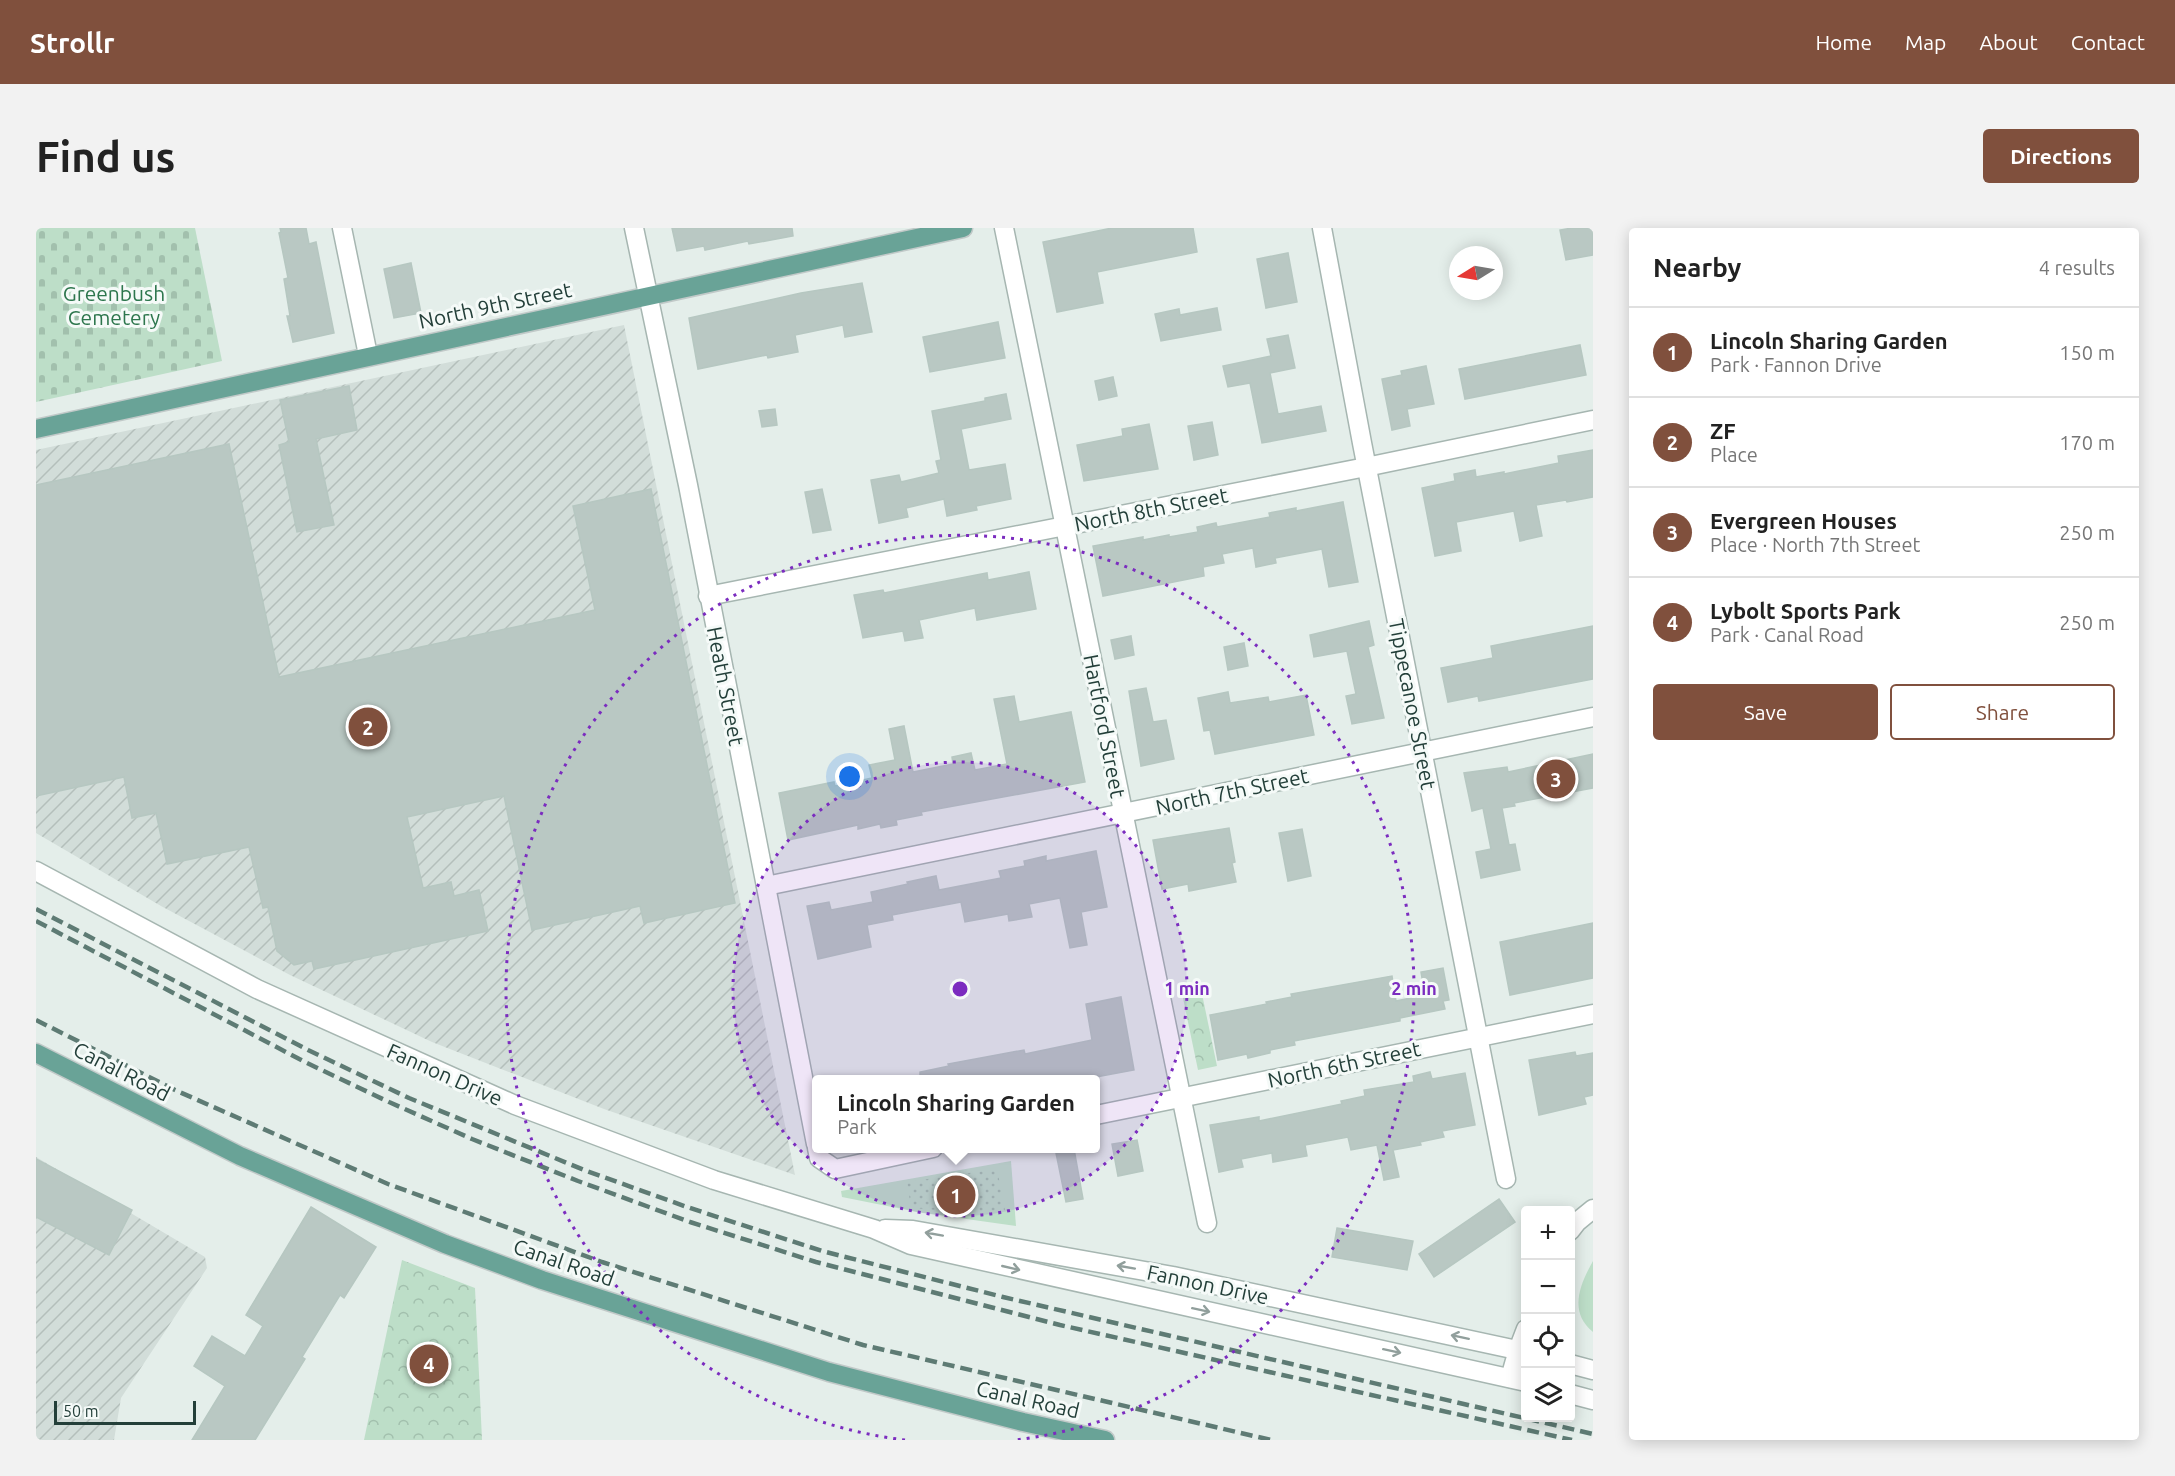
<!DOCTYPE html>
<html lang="en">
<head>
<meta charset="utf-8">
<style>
	:root { --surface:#fff; --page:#f2f2f2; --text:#222; --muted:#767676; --line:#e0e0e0; --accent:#80503d }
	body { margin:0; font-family:Ubuntu,sans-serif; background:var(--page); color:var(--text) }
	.controls { position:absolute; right:18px; bottom:18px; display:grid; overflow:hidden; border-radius:6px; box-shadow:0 3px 15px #0003 }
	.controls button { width:54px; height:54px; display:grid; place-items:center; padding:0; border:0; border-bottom:2px solid var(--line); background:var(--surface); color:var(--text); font:30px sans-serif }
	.compass { position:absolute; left:1413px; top:18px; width:54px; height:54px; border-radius:50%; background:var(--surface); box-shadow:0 3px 15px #0003; rotate:259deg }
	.scale { position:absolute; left:18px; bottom:15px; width:142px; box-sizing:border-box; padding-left:6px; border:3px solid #233f39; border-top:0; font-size:16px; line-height:21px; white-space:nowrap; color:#233f39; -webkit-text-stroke:4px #f5faf8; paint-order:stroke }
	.you { position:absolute; left:814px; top:549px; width:21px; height:21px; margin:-15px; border:4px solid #fff; border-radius:50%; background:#1a73e8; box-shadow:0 0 0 9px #1a73e833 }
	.badge { display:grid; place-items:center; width:39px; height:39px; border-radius:50%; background:var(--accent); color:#fff; font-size:20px; font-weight:700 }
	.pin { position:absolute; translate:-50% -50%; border:3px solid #fff; box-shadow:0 2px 6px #0006 }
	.popup { position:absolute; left:776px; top:847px; width:288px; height:78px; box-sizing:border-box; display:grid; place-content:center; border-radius:6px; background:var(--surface); filter:drop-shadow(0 2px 4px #0005); font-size:20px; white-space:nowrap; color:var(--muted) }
	.popup b { font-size:22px; color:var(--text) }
	.popup::after { content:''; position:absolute; left:50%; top:100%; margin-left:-12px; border:12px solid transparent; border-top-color:var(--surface) }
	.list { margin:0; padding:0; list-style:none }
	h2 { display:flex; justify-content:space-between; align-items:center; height:78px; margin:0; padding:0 24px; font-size:26px }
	h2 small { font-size:20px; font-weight:400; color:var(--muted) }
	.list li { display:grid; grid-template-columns:39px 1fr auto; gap:18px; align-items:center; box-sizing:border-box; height:90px; padding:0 24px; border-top:2px solid var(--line) }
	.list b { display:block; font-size:22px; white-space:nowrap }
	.list p { margin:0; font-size:20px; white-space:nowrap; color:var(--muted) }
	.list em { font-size:20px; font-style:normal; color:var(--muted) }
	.actions { display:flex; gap:12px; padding:18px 24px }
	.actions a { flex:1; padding:14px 0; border:2px solid var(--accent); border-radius:6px; text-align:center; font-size:21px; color:var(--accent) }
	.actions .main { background:var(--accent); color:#fff }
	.icon { flex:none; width:33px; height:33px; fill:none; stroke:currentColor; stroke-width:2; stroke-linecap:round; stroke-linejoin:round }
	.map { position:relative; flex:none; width:1557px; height:1212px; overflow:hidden; border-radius:6px }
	header { display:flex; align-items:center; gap:36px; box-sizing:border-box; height:84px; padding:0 30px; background:var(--accent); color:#fff }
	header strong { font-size:28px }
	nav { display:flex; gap:33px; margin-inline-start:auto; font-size:21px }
	.intro { display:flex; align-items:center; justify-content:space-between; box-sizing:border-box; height:144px; padding:0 36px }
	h1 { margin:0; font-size:42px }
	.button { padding:15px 27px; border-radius:6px; background:var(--accent); color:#fff; font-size:21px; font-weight:700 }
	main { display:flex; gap:36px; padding:0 36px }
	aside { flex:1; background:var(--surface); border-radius:6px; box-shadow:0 3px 15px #0003 }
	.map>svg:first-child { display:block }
	.industrial { fill:url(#industrial-furrows) }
	.grass { fill:#bddec8 }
	.cemetery { fill:url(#cemetery-stones) }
	.park { fill:url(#park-crowns) }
	.garden { fill:url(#garden-dots) }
	.building { fill:#b9c8c3; stroke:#b6c7c1; stroke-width:1.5 }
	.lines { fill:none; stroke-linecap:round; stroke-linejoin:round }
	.minor-casing { stroke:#a6b6b1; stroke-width:21 }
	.major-casing { stroke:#c1c9c8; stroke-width:21 }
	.minor { stroke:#fff; stroke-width:18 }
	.major { stroke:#69a397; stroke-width:18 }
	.rail { stroke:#5e7b74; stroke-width:4.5; stroke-dasharray:12 6; stroke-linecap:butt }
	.oneway { stroke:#919f9c }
	.ring { fill:none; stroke:#7b2cbf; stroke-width:3; stroke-dasharray:3 6 }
	.labels { text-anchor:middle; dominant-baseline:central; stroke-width:6; stroke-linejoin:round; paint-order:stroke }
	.park-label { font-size:21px; fill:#2d764d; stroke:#f5faf8 }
	.street-label { font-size:21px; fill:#233f39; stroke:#f5faf8 }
	.centre { fill:#7b2cbf; stroke:#f5faf8; stroke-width:3 }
	.ring-label { font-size:18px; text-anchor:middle; font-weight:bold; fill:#7b2cbf; stroke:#f5faf8; stroke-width:6; stroke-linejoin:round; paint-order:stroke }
</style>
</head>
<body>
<header>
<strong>Strollr</strong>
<nav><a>Home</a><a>Map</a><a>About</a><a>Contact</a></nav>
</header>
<div class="intro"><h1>Find us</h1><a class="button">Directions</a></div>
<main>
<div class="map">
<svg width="1557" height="1212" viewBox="0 0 1557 1212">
	<defs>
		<pattern id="industrial-furrows" width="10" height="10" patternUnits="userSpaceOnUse" patternTransform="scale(1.5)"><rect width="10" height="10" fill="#d2ddd9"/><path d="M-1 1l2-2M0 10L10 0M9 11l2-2" fill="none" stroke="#b4bfbb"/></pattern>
		<pattern id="cemetery-stones" width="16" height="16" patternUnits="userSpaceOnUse" patternTransform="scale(1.5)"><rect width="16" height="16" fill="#bddec8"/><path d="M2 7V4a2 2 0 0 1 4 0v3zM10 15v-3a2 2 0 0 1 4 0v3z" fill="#a2c0ad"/></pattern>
		<pattern id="park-crowns" width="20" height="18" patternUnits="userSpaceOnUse" patternTransform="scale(1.5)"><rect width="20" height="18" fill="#bddec8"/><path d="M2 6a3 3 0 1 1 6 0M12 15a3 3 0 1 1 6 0" fill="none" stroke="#a2c0ad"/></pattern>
		<pattern id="garden-dots" width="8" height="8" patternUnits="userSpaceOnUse" patternTransform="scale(1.5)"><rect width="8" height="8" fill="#bddec8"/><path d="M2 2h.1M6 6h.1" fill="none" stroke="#a2c0ad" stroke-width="1.8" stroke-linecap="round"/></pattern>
	</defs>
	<rect width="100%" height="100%" fill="#e4eeea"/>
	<!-- industrial -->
	<g class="industrial">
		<path d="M588,97L759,947L568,881L396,814L254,747L125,678L0,605V222Z"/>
		<path d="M0,929L169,1029L171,1040L85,1170L78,1212H0Z"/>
	</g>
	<!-- grass -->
	<g class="grass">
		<path d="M975,933L980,998L881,984L806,969L805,963Z"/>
		<path d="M1557,1033V1104C1532,1084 1544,1056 1557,1033Z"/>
	</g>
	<!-- cemetery -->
	<path class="cemetery" d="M0,0H159L186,133L0,174Z"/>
	<!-- park -->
	<g class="park">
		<path d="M1166,766L1181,838L1162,842L1147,770Z"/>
		<path d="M366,1032L439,1060L446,1212H328Z"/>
	</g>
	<!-- garden -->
	<path class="garden" d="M961,941L970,987L875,980L871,954Z"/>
	<!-- building -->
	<g class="building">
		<path d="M244,0H270L273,16L280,14L298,105L257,114L251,88H254L248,51L252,50L243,5L245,4Z"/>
		<path d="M636,0H756L757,8L713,16L712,13L669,22L668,18L641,23Z"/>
		<path d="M1076,0H1157L1161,24L1061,44L1067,75L1021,84L1007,14Z"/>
		<path d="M1536,0H1557V27L1530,32L1524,2Z"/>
		<path d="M1252,25L1261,74L1230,80L1221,31Z"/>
		<path d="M375,35L385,85L358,90L348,41Z"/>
		<path d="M826,55L836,104L809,109L807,97L759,107L762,124L732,130L731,127L662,141L653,90L765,65Z"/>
		<path d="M1181,80L1185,102L1125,113L1119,86L1143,81L1144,87Z"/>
		<path d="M962,94L969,130L894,144L887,109Z"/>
		<path d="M1252,107L1259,140L1234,145L1242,186L1285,178L1290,203L1226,215L1214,155L1192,159L1187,138L1235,128L1231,111Z"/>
		<path d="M1544,117L1550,147L1429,171L1423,141Z"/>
		<path d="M1390,138L1398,176L1371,181L1374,198L1356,202L1346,151L1366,147L1365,143Z"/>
		<path d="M1077,149L1081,168L1063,172L1059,153Z"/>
		<path d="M313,158L321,202L280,211L298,297L261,304L243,217L253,214L244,172Z"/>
		<path d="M970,166L975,191L925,201L933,242L969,236L975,271L940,278L941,282L911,288L908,271L870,280L872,289L843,295L835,252L863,247L865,254L903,245L900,233L905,232L896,183L949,173V170Z"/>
		<path d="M739,181L741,197L726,199L723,183Z"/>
		<path d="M1176,194L1182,227L1158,232L1152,198Z"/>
		<path d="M1113,196L1122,241L1048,253L1041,217L1087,208L1086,201Z"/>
		<path d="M193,216L243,449L559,382L537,278L615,261L699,675L608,695L604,678L496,702L468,568L371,589L387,660L415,654L418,668L443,662L452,703L278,741L276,733L258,737L241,723L232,679L227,680L213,619L131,636L120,585L96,590L88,549L0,568V257Z"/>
		<path d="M1557,222V269L1531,274L1530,272L1500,277L1506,308L1484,313L1478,283L1420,294L1425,323L1399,328L1386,260L1419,253L1418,246L1439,242L1440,249L1468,244V246L1523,235L1522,228Z"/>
		<path d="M786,261L795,302L777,305L769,264Z"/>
		<path d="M1307,274L1322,354L1293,359L1286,321L1239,330L1240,335L1220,339L1217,320L1186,326L1188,335L1167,339L1168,348L1067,368L1057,318L1107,309V312L1133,307V309L1162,304L1161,299L1180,295L1181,299L1234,289L1233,285L1260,280V283Z"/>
		<path d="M993,344L1000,381L941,392L939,380L883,392L887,410L869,413L867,403L827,410L818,367L847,362L848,365L951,345L952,352Z"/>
		<path d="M1333,393L1338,417L1332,419L1348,490L1316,496L1310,468L1320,466L1311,423L1278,429L1274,407Z"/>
		<path d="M1557,398V451L1443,473L1442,468L1412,474L1405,440L1457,430L1455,418Z"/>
		<path d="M1095,408L1098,427L1079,431L1075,412Z"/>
		<path d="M1208,415L1212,438L1192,442L1188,419Z"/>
		<path d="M1110,460L1117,494L1130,492L1138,531L1105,538L1093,463Z"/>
		<path d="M1192,464L1194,475L1232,469L1233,474L1270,467L1278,507L1179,526L1174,502L1168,503L1162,470Z"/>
		<path d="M978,468L983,494L1035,484L1049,554L885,584L886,587L860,592L861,597L845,600L844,596L822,601V597L752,612L743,565L798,554L799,558L836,550L833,537L859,532L853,501L868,498L877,544L917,536L916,529L935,525L939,542L971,536L958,471Z"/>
		<path d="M1557,526V560L1478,575L1479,578L1466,580L1473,617L1479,616L1484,642L1445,650L1440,624L1455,621L1447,580L1436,583L1428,545L1471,539L1472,544Z"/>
		<path d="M1193,600L1199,634L1196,635L1200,654L1153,663L1152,656L1126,661L1117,612Z"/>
		<path d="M1266,601L1275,648L1252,653L1243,605Z"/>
		<path d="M1060,623L1071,679L1045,684L1051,717L1034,720L1024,670L993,676L996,689L973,693L972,686L929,694L925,674L856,687L857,692L831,697L835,719L782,731L771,678L793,674L795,682L837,674L835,664L872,656L871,654L900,648L903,662L965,650L963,643L989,638L988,633L1010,628V633Z"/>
		<path d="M1557,695V750L1474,767L1464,714Z"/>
		<path d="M1407,740L1413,772L1407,773L1409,781L1364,790V793L1258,813L1259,817L1234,822V825L1212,830L1211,826L1182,832L1174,787L1231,776L1230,774L1256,769L1255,766L1356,748L1360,773L1389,767L1385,744Z"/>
		<path d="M1085,769L1098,842L1044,852H884V844L913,838L912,836L988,822L989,826L1056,812L1050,776Z"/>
		<path d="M1539,824L1540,828L1557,825V867L1548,869L1550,876L1503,887L1493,832Z"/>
		<path d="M1394,844L1396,851L1429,845L1439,897L1406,903L1408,909L1384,914L1385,917L1357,922L1363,949L1348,952L1341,917L1315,922L1312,909L1269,917L1271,928L1237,934L1236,925L1205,931L1207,939L1183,944L1174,897L1223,889V893L1306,876L1305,873L1329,868L1328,862L1378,854L1377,848Z"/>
		<path d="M1101,912L1107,943L1082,948L1076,916Z"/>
		<path d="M1038,921L1047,971L1030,974L1020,925Z"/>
		<path d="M0,931L96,982L73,1027L0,989Z"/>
		<path d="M1463,971L1479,994L1398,1049L1383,1026Z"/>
		<path d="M275,979L340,1019L308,1070L304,1067L266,1129L269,1131L219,1212H156L189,1158L158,1138L176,1108L209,1128L227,1098L210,1087Z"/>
		<path d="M1301,1000L1377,1013L1371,1042L1296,1029Z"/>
	</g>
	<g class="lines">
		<!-- minor casing -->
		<g class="minor-casing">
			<g id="minor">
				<path d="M306,0L332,127"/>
				<path d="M598,0L652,257L780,916"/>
				<path d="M968,0L1171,995"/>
				<path d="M1286,0L1326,215L1470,951"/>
				<path d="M672,368L1330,239L1557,192"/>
				<path d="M0,643L221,761L479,877L678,952L838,1001L875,1017L1490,1154"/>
				<path d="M730,658L1557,489"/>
				<path d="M1060,887L1557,786"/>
				<path d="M781,920L783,930L799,941L897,920"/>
				<path d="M849,1001L877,1002L1137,1048L1490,1124"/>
				<path d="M1534,1003L1541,994L1557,981"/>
				<path d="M1534,1136L1557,1142"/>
				<path d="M1474,1150L1482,1122L1490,1101"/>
				<path d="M1534,1166L1557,1172"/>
			</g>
		</g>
		<!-- major casing -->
		<g class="major-casing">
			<g id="major">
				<path d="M0,201L927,0"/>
				<path d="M0,825L204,928L409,1016L506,1052L793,1144L987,1194L1069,1212"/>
			</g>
		</g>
		<!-- minor -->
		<use href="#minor" class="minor"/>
		<!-- major -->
		<use href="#major" class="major"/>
		<!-- rail -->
		<g class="rail">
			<path d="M0,681L272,822L373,870L548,942L651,979L786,1023L967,1069L1557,1206"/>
			<path d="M0,693L271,835L353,874L436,911L542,953L654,994L780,1034L1024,1097L1536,1212"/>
			<path d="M0,792L139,862L352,956L566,1034L827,1117L1235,1212"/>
		</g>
	</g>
	<!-- one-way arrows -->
	<defs><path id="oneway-shaft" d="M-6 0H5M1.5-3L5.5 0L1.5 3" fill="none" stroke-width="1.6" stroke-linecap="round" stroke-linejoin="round" transform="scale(1.5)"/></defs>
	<g class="oneway">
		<use href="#oneway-shaft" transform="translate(898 1006) rotate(-170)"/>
		<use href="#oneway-shaft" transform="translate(1090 1039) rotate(-170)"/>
		<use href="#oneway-shaft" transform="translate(975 1040) rotate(13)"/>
		<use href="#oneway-shaft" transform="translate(1165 1082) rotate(12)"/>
		<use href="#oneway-shaft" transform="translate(1424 1109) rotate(-168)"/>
		<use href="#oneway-shaft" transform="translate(1356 1123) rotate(12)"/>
	</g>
	<!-- distance rings -->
	<circle cx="924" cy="761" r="227" fill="#7b2cbf" fill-opacity=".12"/>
	<g class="ring">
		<circle cx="924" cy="761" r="227"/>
		<path d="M869 1212A454 454 0 1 1 979 1212"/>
	</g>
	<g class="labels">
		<!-- park labels -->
		<g class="park-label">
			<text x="78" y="65">Greenbush<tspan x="78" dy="24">Cemetery</tspan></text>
		</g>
		<!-- street labels -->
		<g class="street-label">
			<text transform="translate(459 77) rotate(-12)">North 9th Street</text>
			<text transform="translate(1115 281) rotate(-11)">North 8th Street</text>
			<text transform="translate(690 458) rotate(79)">Heath Street</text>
			<text transform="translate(1377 476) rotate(79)">Tippecanoe Street</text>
			<text transform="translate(1069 498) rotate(79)">Hartford Street</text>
			<text transform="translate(1196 563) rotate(-12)">North 7th Street</text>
			<text transform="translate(1308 836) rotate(-12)">North 6th Street</text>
			<text transform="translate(86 843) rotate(27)">Canal Road</text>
			<text transform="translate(409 846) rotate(24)">Fannon Drive</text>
			<text transform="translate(528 1034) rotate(19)">Canal Road</text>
			<text transform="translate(1172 1056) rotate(12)">Fannon Drive</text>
			<text transform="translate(992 1171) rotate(13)">Canal Road</text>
		</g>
	</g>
	<circle cx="924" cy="761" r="9" class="centre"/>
	<g class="ring-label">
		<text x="1151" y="767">1 min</text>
		<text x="1378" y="767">2 min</text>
	</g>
</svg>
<div class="controls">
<button>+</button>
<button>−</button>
<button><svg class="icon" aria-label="locate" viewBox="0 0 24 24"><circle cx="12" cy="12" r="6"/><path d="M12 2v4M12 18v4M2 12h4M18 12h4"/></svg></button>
<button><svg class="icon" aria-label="layers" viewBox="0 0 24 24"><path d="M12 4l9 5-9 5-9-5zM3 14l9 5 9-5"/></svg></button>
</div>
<svg class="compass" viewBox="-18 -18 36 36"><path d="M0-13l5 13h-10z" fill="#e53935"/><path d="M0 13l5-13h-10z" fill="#767676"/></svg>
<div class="scale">50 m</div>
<div class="you"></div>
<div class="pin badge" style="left:920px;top:967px">1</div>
<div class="popup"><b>Lincoln Sharing Garden</b>Park</div>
<div class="pin badge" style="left:332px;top:499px">2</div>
<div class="pin badge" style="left:1520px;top:551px">3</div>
<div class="pin badge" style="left:393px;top:1136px">4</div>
</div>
<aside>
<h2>Nearby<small>4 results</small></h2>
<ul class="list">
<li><span class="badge">1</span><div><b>Lincoln Sharing Garden</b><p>Park · Fannon Drive</p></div><em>150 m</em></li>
<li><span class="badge">2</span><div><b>ZF</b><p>Place</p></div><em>170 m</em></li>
<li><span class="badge">3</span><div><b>Evergreen Houses</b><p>Place · North 7th Street</p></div><em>250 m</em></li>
<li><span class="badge">4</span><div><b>Lybolt Sports Park</b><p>Park · Canal Road</p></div><em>250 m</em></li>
</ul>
<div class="actions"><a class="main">Save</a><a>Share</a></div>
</aside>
</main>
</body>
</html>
